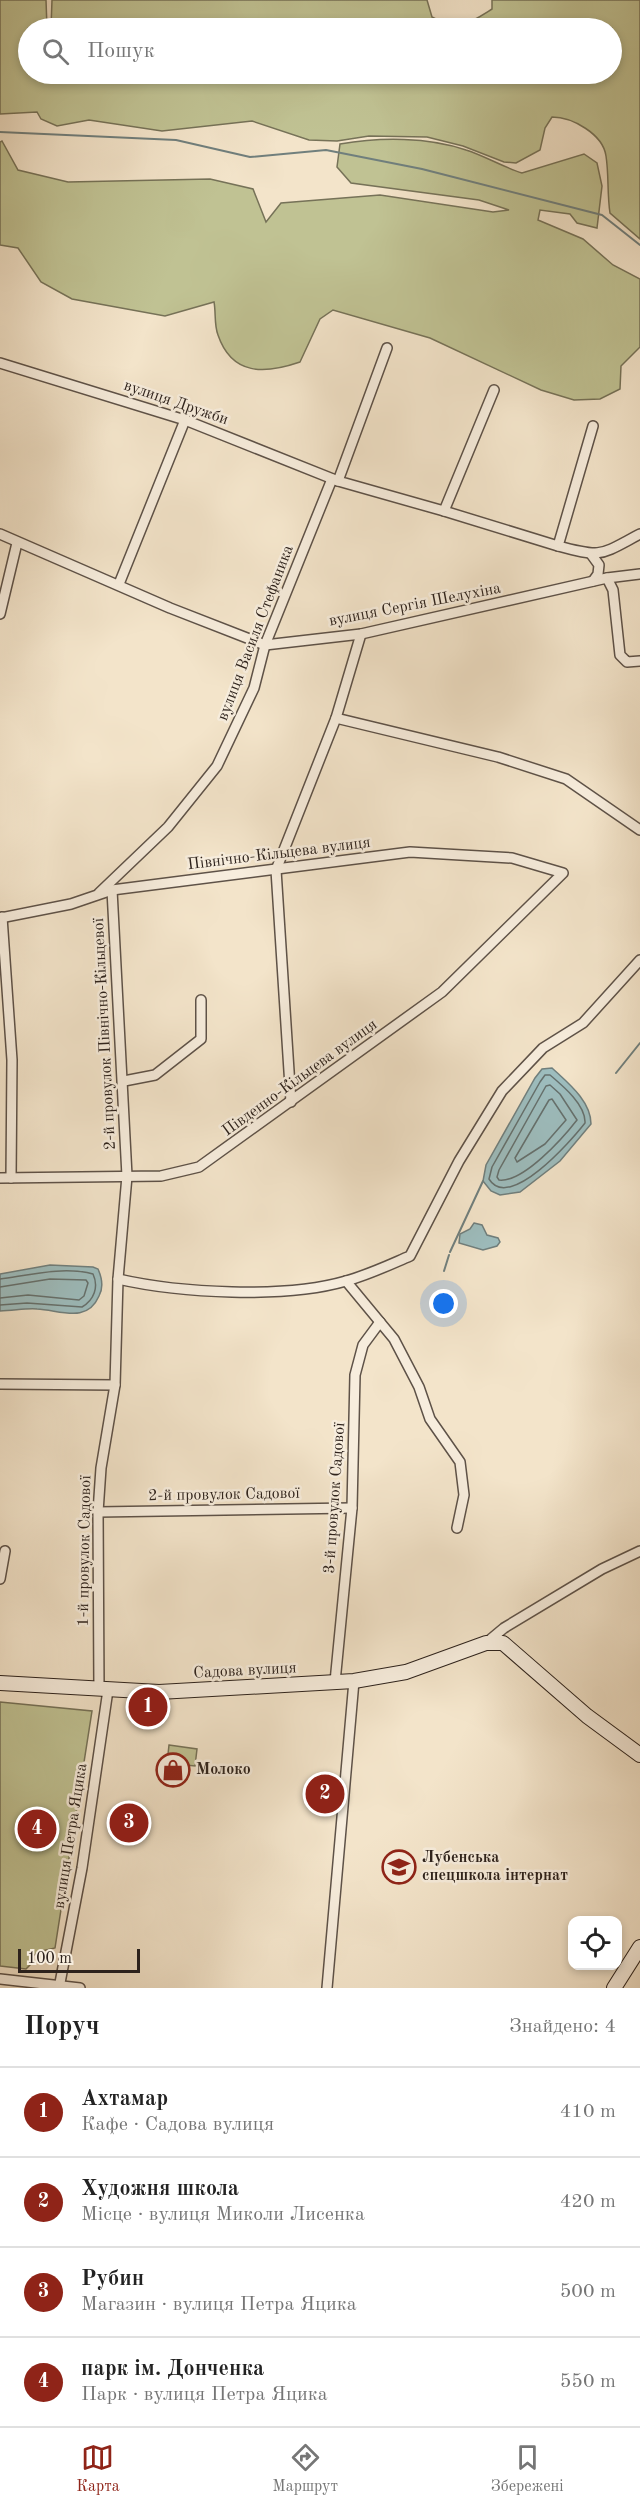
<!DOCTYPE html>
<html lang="uk">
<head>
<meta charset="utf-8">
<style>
	:root { --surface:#fff; --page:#f6f6f6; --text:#222; --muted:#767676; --line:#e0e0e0; --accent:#8f2418 }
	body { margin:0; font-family:"Old Standard TT",serif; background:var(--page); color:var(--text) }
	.controls { position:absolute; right:18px; bottom:18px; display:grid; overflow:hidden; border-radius:12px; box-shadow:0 3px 9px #0003 }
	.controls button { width:54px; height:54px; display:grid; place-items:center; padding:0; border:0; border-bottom:2px solid var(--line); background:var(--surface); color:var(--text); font:30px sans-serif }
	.scale { position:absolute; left:18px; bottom:15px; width:122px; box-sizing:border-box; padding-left:6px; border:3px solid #2d221c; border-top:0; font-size:16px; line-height:21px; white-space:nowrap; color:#2d221c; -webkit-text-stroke:4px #f7eddd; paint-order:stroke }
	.you { position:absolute; left:444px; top:1304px; width:21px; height:21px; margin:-15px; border:4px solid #fff; border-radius:50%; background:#1a73e8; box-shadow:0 0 0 9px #1a73e833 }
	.badge { display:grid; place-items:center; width:39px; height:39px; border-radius:50%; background:var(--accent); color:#fff; font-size:20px; font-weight:700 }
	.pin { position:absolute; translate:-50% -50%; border:3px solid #fff; box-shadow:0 2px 6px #0006 }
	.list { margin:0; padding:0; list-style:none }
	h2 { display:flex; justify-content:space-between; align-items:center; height:78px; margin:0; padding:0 24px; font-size:26px }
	h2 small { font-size:20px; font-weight:400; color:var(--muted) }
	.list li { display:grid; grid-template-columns:39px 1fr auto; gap:18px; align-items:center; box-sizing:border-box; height:90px; padding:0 24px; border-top:2px solid var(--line) }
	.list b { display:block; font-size:22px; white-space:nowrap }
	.list p { margin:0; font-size:20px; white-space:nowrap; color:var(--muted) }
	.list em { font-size:20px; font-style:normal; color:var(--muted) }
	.icon { flex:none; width:33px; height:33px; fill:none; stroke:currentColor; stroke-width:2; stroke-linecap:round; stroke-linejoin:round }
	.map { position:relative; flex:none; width:640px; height:1988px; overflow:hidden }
	.search { position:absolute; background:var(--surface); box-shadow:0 3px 9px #0003; left:18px; right:18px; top:18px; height:66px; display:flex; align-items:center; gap:15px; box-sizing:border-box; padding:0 21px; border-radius:33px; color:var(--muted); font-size:22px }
	.sheet { height:438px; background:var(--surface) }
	nav { display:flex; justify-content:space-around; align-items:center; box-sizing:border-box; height:84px; border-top:2px solid var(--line); background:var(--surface); font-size:16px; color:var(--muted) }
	nav a { display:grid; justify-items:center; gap:3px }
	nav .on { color:var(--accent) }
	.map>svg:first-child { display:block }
	.green { fill:#c0c293; stroke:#767258; stroke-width:1.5 }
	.water { fill:#9dbdbe; stroke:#707f7d; stroke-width:1.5 }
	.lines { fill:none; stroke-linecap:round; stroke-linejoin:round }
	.shore { stroke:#65706d; stroke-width:1.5 }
	.stream { stroke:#707f7d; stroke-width:2 }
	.minor-casing { stroke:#5e5248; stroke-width:12 }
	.secondary-casing { stroke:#2d221c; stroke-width:16 }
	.minor { stroke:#f7eddd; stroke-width:9 }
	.secondary { stroke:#f7eddd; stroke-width:14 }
	.labels { text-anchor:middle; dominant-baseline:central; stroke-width:5; stroke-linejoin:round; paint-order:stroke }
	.street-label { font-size:16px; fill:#2d221c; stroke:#f7eddd }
	.poi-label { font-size:16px; font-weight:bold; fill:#2d221c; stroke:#f7eddd; text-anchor:start }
</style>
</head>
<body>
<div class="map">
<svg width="640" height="1988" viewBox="0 0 640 1988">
	<rect width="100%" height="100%" fill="#f3e4ca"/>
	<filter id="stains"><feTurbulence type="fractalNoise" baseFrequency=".00333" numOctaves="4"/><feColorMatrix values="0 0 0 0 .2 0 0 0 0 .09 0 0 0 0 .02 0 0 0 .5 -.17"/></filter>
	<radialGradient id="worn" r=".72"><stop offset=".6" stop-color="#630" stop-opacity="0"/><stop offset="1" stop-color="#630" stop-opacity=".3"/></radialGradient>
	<!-- green -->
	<g class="green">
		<path d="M0,0H46L47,28H28V74H43V82L45,74H612V28H51L52,0H427L432,17C458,32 468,24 492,9V0H640V239L610,213C607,194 609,175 606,156C603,134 572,117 552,117L545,128L540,150L516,163L504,162L463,146L427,137L369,136L337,141L309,140L252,121L162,131L89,120L57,126L41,119L37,112L0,114Z"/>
		<path d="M2,141L18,170L68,182L210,179L253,189L266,222L281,203L380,195L493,212L509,210L479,200L351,183L337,167L340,144C380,137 428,137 466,150C485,156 503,167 522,173L584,154L597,163L602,186L597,228L577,223L570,214L540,210L538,220L583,239L613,265L640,279V347L621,366L620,389L600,399L574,400L541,390L430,338L333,310L320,319L300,362C265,374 232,376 218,335C214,325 216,312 214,302L165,316L72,299L41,282L18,248L0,245V142Z"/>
		<path d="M0,1702L92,1711L55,1948L38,1952L33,1956V1962L26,1969L0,1966Z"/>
		<path d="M169,1745L197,1749L195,1766L167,1763Z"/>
	</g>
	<!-- water -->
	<g class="water">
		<path d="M552,1068C568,1083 591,1101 591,1124L560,1161L520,1192L500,1195L491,1191L483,1181L486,1165L535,1078L542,1069Z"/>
		<path d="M474,1223L482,1225L487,1235L498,1238L500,1242L497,1246L483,1250L459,1243L460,1234L470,1229Z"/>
		<path d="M50,1265L93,1267L98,1269C102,1278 104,1287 99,1296C87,1324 60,1310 37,1309C25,1308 13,1311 0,1311V1274Z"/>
	</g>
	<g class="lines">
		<!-- shore -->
		<g class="shore">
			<path d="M550,1075C563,1086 586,1105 585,1123C571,1141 509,1212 489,1179L492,1167L540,1082L545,1075Z"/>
			<path d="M550,1085L560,1094L577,1120C563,1138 523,1183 499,1180L497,1177L499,1170L546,1086Z"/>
			<path d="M552,1099L566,1120L545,1144L517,1162L515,1158L549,1100Z"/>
			<path d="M0,1279C29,1275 64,1266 93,1274C99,1287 94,1300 82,1307L27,1303L0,1305"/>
			<path d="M0,1287L50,1279L86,1280L88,1283L84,1296L79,1300L28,1295L0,1298"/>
		</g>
		<!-- stream -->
		<g class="stream">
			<path d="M0,132L176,140L250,157L326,150L422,169L602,215L640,245"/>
			<path d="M616,1073L640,1043"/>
			<path d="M450,1252L483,1181"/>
			<path d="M444,1271L449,1255"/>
		</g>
		<!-- minor casing -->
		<g class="minor-casing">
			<g id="minor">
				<path d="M387,348L338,481L444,511"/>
				<path d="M0,363L185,420L338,481"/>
				<path d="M494,390L444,511L558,546"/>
				<path d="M593,426L558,546C603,558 600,555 640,534"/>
				<path d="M0,534L170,608L265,645L361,634L607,578L640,574"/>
				<path d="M591,554L599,565L598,574L593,581"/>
				<path d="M607,578L613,590L620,655L627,662L640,661"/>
				<path d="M119,584L185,420"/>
				<path d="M0,614L17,543"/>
				<path d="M336,718L498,757L566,779L640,830"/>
				<path d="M99,893L168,827L217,766L254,688L265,645L332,479"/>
				<path d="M2,917L12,1060L11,1178"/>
				<path d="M0,918L71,904L112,890L410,852L512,858L563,873L442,992L199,1167L161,1176L0,1178"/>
				<path d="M124,1081L155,1075L201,1039V1000"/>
				<path d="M291,1102L276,870L336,718L361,634"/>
				<path d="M118,1279C180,1293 284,1299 346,1281C368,1275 389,1265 410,1256L459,1161L502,1091L543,1048L583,1023L640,960"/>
				<path d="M346,1281L394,1339L419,1387L430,1419L460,1462L464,1495L457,1528"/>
				<path d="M0,1384L115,1385"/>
				<path d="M98,1512L352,1508"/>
				<path d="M0,1579L5,1551"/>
				<path d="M486,1643L504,1628L602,1569L640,1551"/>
				<path d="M335,1682L352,1508L355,1375L363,1345L380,1322"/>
				<path d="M99,1689L98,1512L101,1468L115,1385L118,1279L127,1176L112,890"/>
				<path d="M0,1979L80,1988"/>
				<path d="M59,1988L82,1868L108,1690"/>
				<path d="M327,1988L354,1681"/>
			</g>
		</g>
		<!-- secondary casing -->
		<g class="secondary-casing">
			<g id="secondary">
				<path d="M0,1683L159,1692L354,1681L406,1672L486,1643H503L587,1716L640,1755"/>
				<path d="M614,1988L640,1947"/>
			</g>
		</g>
		<!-- minor -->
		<use href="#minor" class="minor"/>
		<!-- secondary -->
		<use href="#secondary" class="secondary"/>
	</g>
	<!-- icons -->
	<defs>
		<g id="shop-ring" transform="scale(1.725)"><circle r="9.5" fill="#f7eddd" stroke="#8f2418" stroke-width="1.5"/><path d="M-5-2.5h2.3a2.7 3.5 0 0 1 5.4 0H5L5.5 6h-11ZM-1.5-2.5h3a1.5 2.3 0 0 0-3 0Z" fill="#8f2418"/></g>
		<g id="school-ring" transform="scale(1.725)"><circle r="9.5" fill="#f7eddd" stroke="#8f2418" stroke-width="1.5"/><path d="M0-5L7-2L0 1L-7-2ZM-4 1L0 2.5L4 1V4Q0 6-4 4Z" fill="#8f2418"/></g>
	</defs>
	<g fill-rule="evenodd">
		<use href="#shop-ring" x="173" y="1770"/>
		<use href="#school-ring" x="399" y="1867"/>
	</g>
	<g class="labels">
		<!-- street labels -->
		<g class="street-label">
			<text transform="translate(176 403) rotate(19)">вулиця Дружби</text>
			<text transform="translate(415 605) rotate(-11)">вулиця Сергія Шелухіна</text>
			<text transform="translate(256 633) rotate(-69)">вулиця Василя Стефаника</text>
			<text transform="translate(279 854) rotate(-7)">Північно-Кільцева вулиця</text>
			<text transform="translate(105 1034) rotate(-93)">2-й провулок Північно-Кільцевої</text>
			<text transform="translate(300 1078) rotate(-36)">Південно-Кільцева вулиця</text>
			<text transform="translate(224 1495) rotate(-1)">2-й провулок Садової</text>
			<text transform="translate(335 1498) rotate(-86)">3-й провулок Садової</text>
			<text transform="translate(85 1551) rotate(-89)">1-й провулок Садової</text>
			<text transform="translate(245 1671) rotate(-3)">Садова вулиця</text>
			<text transform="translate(71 1836) rotate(-81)">вулиця Петра Яцика</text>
		</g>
		<!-- poi labels -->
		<g class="poi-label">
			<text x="196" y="1770">Молоко</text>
			<text x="422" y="1858">Лубенська<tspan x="422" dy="18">спецшкола інтернат</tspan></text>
		</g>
	</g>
	<rect width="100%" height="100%" filter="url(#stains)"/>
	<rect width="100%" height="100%" fill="url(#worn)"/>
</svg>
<div class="controls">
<button><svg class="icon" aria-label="locate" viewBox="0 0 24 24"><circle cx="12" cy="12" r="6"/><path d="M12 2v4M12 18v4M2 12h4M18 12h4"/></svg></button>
</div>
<div class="scale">100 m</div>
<div class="you"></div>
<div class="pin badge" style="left:148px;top:1707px">1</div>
<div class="pin badge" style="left:325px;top:1794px">2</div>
<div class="pin badge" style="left:129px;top:1823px">3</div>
<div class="pin badge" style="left:37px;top:1829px">4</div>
<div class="search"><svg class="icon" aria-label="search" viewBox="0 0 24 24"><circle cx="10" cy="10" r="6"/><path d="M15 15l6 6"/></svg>Пошук</div>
</div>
<section class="sheet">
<h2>Поруч<small>Знайдено: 4</small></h2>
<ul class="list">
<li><span class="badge">1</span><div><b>Ахтамар</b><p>Кафе · Садова вулиця</p></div><em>410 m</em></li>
<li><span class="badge">2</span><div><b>Художня школа</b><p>Місце · вулиця Миколи Лисенка</p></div><em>420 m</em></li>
<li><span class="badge">3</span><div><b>Рубин</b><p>Магазин · вулиця Петра Яцика</p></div><em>500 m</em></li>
<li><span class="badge">4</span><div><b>парк ім. Донченка</b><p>Парк · вулиця Петра Яцика</p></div><em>550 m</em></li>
</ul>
</section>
<nav>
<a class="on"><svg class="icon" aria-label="map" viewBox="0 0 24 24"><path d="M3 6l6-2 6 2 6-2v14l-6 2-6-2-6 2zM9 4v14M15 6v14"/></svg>Карта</a>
<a><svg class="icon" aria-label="directions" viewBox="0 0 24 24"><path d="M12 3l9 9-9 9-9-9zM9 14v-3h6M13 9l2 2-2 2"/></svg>Маршрут</a>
<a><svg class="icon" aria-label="saved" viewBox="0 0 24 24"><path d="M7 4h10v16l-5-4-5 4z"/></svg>Збережені</a>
</nav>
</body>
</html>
